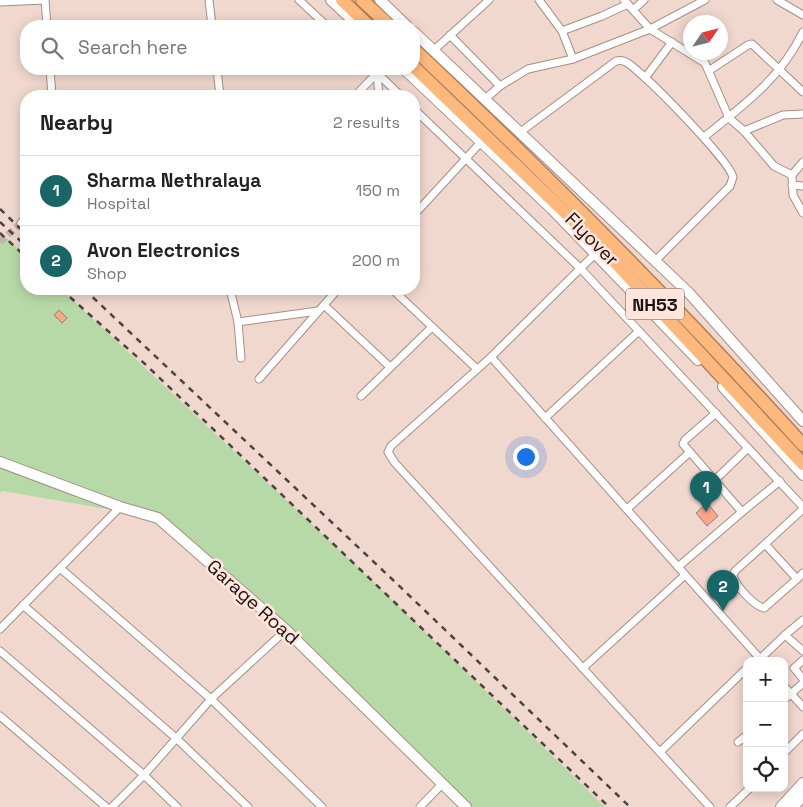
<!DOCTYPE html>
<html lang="en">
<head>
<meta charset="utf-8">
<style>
	:root { --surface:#fff; --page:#f2f2f2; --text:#222; --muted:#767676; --line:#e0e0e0; --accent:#186665 }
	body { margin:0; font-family:"Space Grotesk",sans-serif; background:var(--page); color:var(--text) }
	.controls { position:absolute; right:15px; bottom:15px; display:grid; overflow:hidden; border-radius:10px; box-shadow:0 2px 12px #0003 }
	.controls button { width:45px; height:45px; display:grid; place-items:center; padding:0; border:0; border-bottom:1px solid var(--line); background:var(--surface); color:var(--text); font:25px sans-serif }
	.compass { position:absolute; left:683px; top:15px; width:45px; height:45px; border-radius:50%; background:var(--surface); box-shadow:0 2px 12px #0003; rotate:55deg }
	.you { position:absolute; left:525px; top:456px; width:18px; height:18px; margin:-12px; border:4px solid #fff; border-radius:50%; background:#1a73e8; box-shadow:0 0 0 8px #1a73e833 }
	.badge { display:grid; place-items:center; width:32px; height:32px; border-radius:50%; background:var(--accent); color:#fff; font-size:16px; font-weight:700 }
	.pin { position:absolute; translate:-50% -41px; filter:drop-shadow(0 1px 2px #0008) }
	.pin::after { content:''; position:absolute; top:26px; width:18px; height:15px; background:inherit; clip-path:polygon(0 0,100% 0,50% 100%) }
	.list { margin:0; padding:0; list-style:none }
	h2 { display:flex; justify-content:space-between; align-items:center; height:65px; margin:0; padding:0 20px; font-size:21px }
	h2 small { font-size:16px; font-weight:400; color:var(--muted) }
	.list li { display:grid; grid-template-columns:32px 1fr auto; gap:15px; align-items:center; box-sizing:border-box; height:70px; padding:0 20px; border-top:1px solid var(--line) }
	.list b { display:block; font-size:19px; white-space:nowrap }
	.list p { margin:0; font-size:16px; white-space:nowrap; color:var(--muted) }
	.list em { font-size:16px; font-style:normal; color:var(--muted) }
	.icon { flex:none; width:28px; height:28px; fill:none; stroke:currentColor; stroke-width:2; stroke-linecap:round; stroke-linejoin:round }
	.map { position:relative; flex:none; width:803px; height:807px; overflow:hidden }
	.search { position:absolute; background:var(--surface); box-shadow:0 2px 12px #0003; left:20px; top:20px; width:400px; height:55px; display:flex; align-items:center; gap:12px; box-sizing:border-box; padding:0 18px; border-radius:20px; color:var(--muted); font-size:19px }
	.panel { position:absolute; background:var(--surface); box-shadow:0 2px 12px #0003; left:20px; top:90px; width:400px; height:205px; border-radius:20px }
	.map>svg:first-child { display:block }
	.green { fill:#b7d9a7 }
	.building { fill:#f8a78a; stroke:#967f77 }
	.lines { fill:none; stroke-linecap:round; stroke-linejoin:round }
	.street-tunnel { stroke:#c6b1a9; stroke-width:7; stroke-dasharray:7 3.5; stroke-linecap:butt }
	.street-casing { stroke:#a68e86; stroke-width:9 }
	.secondary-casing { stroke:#a68e86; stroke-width:12 }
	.highway-casing { stroke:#ae7f57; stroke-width:15 }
	.street { stroke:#fff; stroke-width:7 }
	.secondary { stroke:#fff; stroke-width:10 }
	.highway { stroke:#fdb97d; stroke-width:12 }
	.rail { stroke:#4f433f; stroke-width:2.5; stroke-dasharray:6 6; stroke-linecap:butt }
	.labels { text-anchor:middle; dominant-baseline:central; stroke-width:5; stroke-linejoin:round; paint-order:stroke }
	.shield { fill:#ffe5dc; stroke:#60534e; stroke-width:1 }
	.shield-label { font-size:18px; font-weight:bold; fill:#1c1411 }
	.street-label { font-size:19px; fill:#1c1411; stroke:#ffe5dc }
</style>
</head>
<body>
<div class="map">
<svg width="803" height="807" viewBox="0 0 803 807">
	<rect width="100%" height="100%" fill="#f1d8cf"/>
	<!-- green -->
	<path class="green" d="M0,232L26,256V289H61L383,591L605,807H466L286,630L158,518L3,491L0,493Z"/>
	<!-- building -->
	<g class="building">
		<path d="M59,310L67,318L62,323L54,315Z"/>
		<path d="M707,503L718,516L707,526L696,513Z"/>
	</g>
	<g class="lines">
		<!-- street-tunnel -->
		<path class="street-tunnel" d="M0,242L21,223"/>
		<!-- street casing -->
		<g class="street-casing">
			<g id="street">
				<path d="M45,0L47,26"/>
				<path d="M209,0L212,26"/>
				<path d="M299,0L327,26"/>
				<path d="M539,0L562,31L573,59"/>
				<path d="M624,0L650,29L705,63L729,118L744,131L774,166L792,175L793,195L803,213"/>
				<path d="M777,0L803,15"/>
				<path d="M0,2L45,0"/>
				<path d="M633,10L644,0"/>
				<path d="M562,31L602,16L628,4"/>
				<path d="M450,35L500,86"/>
				<path d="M433,51L489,0"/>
				<path d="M50,69L52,96"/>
				<path d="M217,69L220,96"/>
				<path d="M373,69L401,96"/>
				<path d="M710,70L748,45L752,44L803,92"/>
				<path d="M377,73L379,96"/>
				<path d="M645,78L672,42"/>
				<path d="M355,96L377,73L384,69"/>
				<path d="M485,99L500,86L528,69L573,59L650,29L705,0"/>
				<path d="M414,109L581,269L803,507"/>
				<path d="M744,131L783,115L803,114"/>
				<path d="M519,133L616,61C620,60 622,60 626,62C643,72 729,160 733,177L730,186L655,261"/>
				<path d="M704,137C744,105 780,79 803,32"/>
				<path d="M792,175L803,162"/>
				<path d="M792,185L803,186"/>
				<path d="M414,215L482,141"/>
				<path d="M21,223L26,217"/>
				<path d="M595,254L491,357L391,446L388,452L395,463L710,807"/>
				<path d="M230,289L238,322L241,358"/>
				<path d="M392,289L477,369"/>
				<path d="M324,305L390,367"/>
				<path d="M238,322L318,311"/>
				<path d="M491,357L762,661"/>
				<path d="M259,379L338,289"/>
				<path d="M361,396L432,327"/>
				<path d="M545,418L639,331"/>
				<path d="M715,480L748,448"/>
				<path d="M627,509L690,452"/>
				<path d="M803,509L765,544L797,579L803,573"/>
				<path d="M742,512L780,481"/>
				<path d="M765,544L735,571L733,576C736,586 754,606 764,608L797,579"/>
				<path d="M678,567L742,512L683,444L685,440L716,413"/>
				<path d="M60,568L211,699L322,807"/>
				<path d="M23,605L177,739L248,807"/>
				<path d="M803,620L785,635L803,651"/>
				<path d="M0,629L120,507"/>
				<path d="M0,651L144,775L177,807"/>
				<path d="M760,659L785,635"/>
				<path d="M803,660L794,668L803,679"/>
				<path d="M583,668L685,575"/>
				<path d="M784,686L803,707"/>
				<path d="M784,700L803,683"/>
				<path d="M0,716L106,807"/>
				<path d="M738,742L747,735"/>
				<path d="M661,751L747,668"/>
				<path d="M784,753L803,734"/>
				<path d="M112,807L144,775L211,699L286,630"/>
				<path d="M420,807L443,783"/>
				<path d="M730,807L750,788"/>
			</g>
		</g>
		<!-- secondary casing -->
		<g class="secondary-casing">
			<g id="secondary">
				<path d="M331,0L359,26"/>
				<path d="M380,0L407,26"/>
				<path d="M414,32L689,293L803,421"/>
				<path d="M404,69L552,209L698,360"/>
				<path d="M723,387L803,475"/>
				<path d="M0,462L120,507L158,518L286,630L466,807"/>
				<path d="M781,807L803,783"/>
				<path d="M793,807L803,796"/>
			</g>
		</g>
		<!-- highway casing -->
		<g class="highway-casing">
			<g id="highway">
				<path d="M342,0L369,26"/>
				<path d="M362,0L390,26"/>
				<path d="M414,49C548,176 679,308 803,445"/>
				<path d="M414,67L601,247L803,464"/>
			</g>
		</g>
		<!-- street -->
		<use href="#street" class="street"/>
		<!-- secondary -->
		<use href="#secondary" class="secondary"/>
		<!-- highway -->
		<use href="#highway" class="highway"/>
		<!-- rail -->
		<g class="rail">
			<path d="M0,209L26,234"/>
			<path d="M0,222L26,246"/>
			<path d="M0,233L26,257"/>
			<path d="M61,289L145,364L609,807"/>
			<path d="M84,289L393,580L630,807"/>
		</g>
	</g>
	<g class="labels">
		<!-- shield labels -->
		<rect class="shield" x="626" y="288.5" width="58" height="31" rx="4"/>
		<g class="shield-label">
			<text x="655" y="304">NH53</text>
		</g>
		<!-- street labels -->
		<g class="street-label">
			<text transform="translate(592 239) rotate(45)">Flyover</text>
			<text transform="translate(253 602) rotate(42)">Garage Road</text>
		</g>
	</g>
</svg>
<div class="controls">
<button>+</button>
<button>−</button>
<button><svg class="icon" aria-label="locate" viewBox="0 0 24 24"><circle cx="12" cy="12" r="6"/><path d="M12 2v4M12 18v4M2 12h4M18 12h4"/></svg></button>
</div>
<svg class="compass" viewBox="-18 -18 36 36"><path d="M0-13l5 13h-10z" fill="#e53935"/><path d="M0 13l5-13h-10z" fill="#767676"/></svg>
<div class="you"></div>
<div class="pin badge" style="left:706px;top:512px">1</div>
<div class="pin badge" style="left:723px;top:611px">2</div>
<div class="search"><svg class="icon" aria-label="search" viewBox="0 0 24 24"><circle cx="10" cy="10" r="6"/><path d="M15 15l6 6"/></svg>Search here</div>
<section class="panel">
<h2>Nearby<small>2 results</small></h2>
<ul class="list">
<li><span class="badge">1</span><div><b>Sharma Nethralaya</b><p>Hospital</p></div><em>150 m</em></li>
<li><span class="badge">2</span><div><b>Avon Electronics</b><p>Shop</p></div><em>200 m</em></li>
</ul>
</section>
</div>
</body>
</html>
